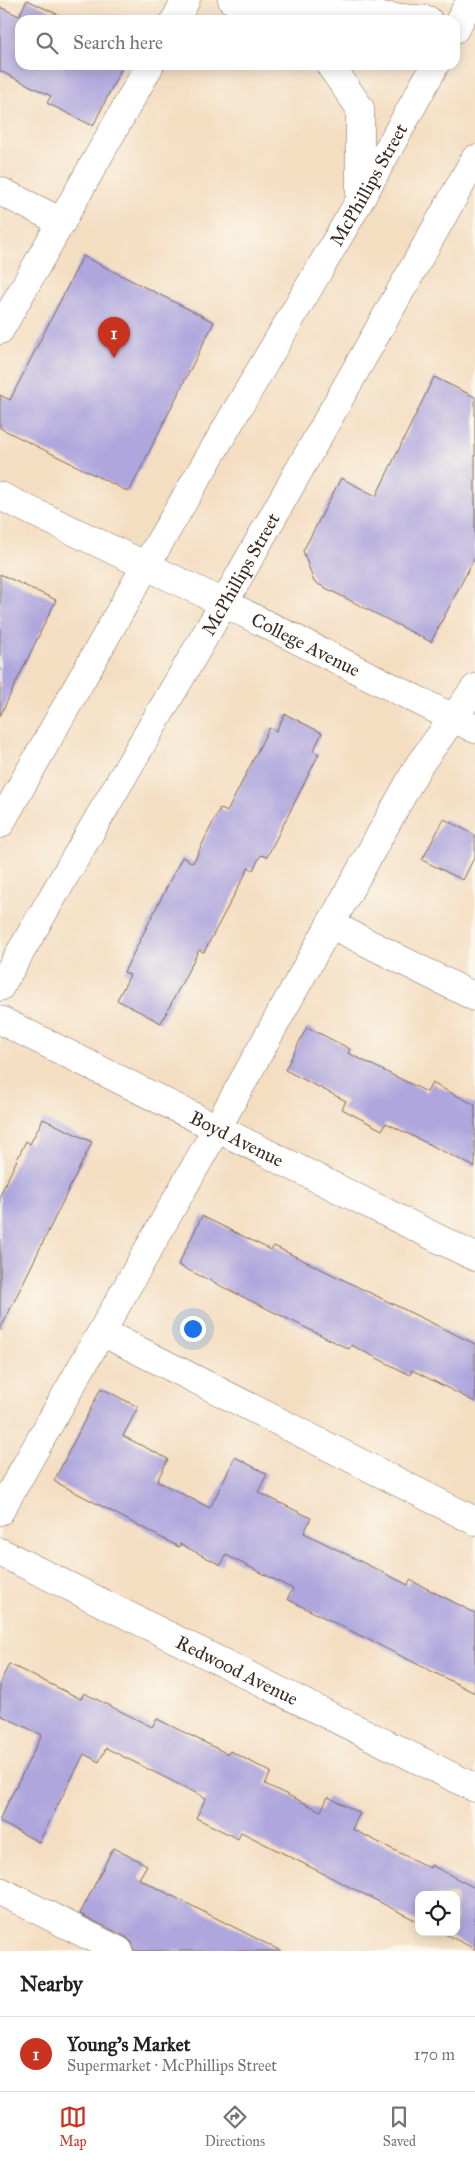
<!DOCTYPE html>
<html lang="en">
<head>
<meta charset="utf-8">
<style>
	:root { --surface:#fff; --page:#f6f6f6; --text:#202124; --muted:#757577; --line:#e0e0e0; --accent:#c8321e }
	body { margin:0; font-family:"IM FELL Great Primer",serif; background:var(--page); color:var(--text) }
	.controls { position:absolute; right:15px; bottom:15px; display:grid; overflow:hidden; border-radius:10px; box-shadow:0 2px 12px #0003 }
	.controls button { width:45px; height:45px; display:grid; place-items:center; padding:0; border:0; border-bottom:1px solid var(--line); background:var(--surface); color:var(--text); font:25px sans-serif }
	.you { position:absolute; left:192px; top:1328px; width:18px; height:18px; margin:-12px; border:4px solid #fff; border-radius:50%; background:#1a73e8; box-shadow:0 0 0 8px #1a73e833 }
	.badge { display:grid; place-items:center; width:32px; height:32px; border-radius:50%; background:var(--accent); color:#fff; font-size:16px; font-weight:700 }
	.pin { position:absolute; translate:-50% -41px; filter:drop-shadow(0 1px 2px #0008) }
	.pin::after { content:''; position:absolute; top:26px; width:18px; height:15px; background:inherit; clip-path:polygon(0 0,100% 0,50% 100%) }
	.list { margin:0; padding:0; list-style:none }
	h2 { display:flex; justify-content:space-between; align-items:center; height:65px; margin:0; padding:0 20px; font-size:21px }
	h2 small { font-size:16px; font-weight:400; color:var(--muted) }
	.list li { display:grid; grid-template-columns:32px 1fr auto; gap:15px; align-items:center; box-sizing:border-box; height:75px; padding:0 20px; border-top:1px solid var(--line) }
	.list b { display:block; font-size:19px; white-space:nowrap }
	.list p { margin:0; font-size:16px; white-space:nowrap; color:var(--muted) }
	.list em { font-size:16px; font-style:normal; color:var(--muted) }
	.icon { flex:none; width:28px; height:28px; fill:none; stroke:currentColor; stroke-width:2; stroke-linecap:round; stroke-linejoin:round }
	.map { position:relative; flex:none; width:475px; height:1951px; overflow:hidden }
	.search { position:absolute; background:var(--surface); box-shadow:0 2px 12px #0003; left:15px; right:15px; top:15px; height:55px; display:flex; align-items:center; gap:12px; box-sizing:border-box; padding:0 18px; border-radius:15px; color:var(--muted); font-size:19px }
	.sheet { height:140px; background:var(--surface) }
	nav { display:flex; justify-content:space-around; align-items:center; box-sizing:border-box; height:70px; border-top:1px solid var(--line); background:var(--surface); font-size:14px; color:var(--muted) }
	nav a { display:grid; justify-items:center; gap:2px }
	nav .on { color:var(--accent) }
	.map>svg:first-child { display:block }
	.building { fill:#aea6dd }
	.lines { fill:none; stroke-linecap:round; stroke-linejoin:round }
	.minor-casing { stroke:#7c6957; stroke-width:29 }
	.major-casing { stroke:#7c6957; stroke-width:29 }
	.minor { stroke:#fff; stroke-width:28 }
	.major { stroke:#fff; stroke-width:28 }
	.labels { text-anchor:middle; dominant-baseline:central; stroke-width:4; stroke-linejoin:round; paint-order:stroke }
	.street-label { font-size:19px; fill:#3b2a1e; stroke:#fbf7ec }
</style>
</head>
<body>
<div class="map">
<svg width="475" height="1951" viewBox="0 0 475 1951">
	<rect width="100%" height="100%" fill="#fbf7ec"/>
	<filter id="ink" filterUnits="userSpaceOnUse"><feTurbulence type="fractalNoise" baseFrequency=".02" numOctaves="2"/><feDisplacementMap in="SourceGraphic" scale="10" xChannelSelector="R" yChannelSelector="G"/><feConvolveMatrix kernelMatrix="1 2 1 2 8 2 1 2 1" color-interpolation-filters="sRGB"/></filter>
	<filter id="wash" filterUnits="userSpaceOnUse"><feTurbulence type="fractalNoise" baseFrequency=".0096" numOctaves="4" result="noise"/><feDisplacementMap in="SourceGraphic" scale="20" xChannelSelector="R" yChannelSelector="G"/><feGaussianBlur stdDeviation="1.12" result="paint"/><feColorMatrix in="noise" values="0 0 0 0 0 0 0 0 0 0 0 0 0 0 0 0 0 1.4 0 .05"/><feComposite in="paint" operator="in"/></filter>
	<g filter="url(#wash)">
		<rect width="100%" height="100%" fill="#f4dec2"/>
		<g id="blocks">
			<!-- building -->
			<g class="building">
				<path d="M27,0L63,17L61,20H20V65H123L93,126L47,103L51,96L0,71V7L19,16Z"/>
				<path d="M83,256L214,322L129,492L0,428V395L10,400Z"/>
				<path d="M434,377L475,397V557L431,642L314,582L303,551L341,478L376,496Z"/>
				<path d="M0,574L56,600L0,716Z"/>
				<path d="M285,714L322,733L313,751L319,754L267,857L261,855L253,870L249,867L204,952L199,950L161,1023L117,1000L130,975L124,972L182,857L193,863L220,808L227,812L269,728L276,731Z"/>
				<path d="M444,819L475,835V856L463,880L422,860Z"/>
				<path d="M307,1027L350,1049L348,1053L427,1092L432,1083L475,1105V1167L386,1123L382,1130L342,1109L346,1101L285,1070Z"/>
				<path d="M43,1119L92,1142L0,1330V1195L26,1141L30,1144Z"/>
				<path d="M202,1216L271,1250L274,1246L475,1344V1402L412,1370L410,1375L351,1345L349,1349L178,1265Z"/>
				<path d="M101,1388L138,1407L123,1436L168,1459L157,1481L210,1508L235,1457L267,1474L258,1492L311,1518L304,1533L408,1585L410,1580L475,1613V1693L287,1599L293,1589L226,1555L221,1565L180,1544L179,1547L54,1481Z"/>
				<path d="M9,1664L81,1699L84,1693L152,1727L157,1719L228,1754L230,1751L271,1772L265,1784L321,1811L328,1797L360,1813L352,1829L430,1868L431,1865L475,1888V1949L441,1932H456V1895H419V1922L241,1832L238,1839L196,1818L206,1798L106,1748L99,1762L84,1754L39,1842L0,1822V1818L42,1735L0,1715V1683Z"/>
				<path d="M113,1848L147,1865L139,1879L281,1951H134L132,1943L126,1937L80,1914Z"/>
			</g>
		</g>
	</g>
	<g filter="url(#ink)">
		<use href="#blocks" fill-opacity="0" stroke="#7c6957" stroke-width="1"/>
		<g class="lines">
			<!-- minor casing -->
			<g class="minor-casing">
				<g id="minor">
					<path d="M232,0L249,6L428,20"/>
					<path d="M175,20L186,0"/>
					<path d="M0,191L62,222"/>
					<path d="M0,330L150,65"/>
					<path id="s1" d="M0,496L224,603L475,729"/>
					<path d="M330,924L475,997"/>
					<path id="s2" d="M0,1020L475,1257"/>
					<path d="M102,1332L475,1521"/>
					<path d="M0,1511L217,1128L419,765L475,688"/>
					<path id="s3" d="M0,1552L475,1788"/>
					<path d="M0,1891L119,1951"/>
				</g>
			</g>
			<!-- major casing -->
			<g class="major-casing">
				<g id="major">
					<path d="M249,6L270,20"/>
					<path d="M455,29L471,0"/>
					<path d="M330,65L360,108V197"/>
					<path id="s4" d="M0,824L145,567L360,200L435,65"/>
					<path id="s5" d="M0,987L224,603L475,159"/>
				</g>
			</g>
			<!-- minor -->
			<use href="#minor" class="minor"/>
			<!-- major -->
			<use href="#major" class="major"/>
		</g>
	</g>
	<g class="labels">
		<!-- street labels -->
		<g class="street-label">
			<text stroke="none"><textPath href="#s4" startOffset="738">McPhillips Street</textPath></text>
			<text stroke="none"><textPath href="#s5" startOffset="478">McPhillips Street</textPath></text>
			<text stroke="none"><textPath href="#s1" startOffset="340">College Avenue</textPath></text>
			<text stroke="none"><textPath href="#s2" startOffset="265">Boyd Avenue</textPath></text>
			<text stroke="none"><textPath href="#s3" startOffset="265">Redwood Avenue</textPath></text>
		</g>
	</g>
</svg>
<div class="controls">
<button><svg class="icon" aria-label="locate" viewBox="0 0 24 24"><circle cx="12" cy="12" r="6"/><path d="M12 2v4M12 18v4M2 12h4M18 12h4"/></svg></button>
</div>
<div class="you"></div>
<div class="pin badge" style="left:114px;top:358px">1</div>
<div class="search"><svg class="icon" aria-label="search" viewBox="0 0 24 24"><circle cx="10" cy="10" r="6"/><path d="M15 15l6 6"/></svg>Search here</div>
</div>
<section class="sheet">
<h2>Nearby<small></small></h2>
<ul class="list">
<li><span class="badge">1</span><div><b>Young's Market</b><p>Supermarket · McPhillips Street</p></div><em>170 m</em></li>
</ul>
</section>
<nav>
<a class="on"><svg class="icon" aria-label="map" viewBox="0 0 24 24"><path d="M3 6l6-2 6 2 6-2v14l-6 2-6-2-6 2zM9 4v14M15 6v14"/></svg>Map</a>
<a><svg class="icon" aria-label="directions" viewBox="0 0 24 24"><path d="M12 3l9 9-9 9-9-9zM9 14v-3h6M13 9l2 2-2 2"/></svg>Directions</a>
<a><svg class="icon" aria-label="saved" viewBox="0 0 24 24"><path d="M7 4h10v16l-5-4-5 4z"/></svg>Saved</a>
</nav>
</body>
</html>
